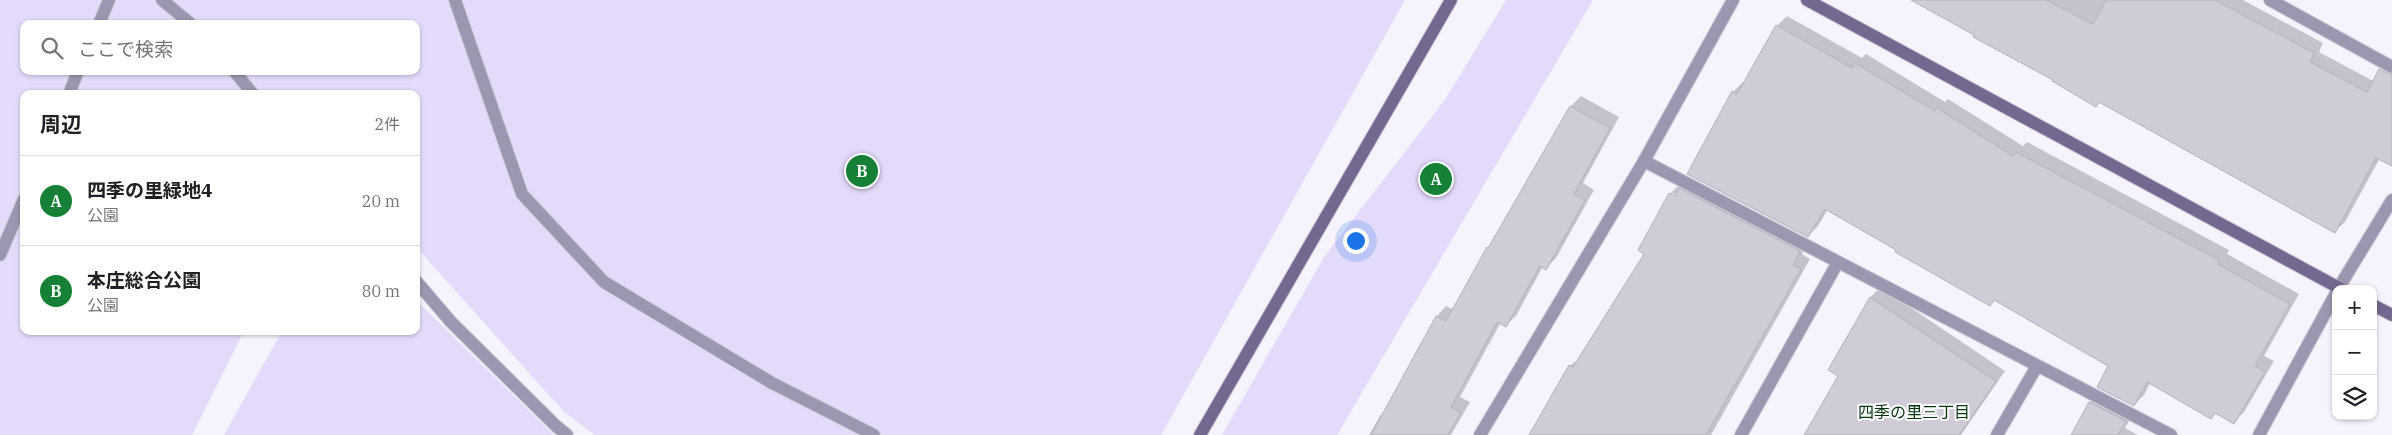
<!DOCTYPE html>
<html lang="ja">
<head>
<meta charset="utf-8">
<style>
	:root { --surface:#fff; --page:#f2f2f2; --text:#202124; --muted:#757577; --line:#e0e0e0; --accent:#168136 }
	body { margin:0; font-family:"IBM Plex Serif","Noto Sans JP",serif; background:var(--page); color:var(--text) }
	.controls { position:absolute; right:15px; bottom:15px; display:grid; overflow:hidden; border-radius:10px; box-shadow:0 1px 4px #0004 }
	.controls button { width:45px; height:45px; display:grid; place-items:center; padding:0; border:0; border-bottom:1px solid var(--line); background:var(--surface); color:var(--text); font:25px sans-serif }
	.you { position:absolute; left:1355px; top:240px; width:18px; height:18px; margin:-12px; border:4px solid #fff; border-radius:50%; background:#1a73e8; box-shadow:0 0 0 8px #1a73e833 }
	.badge { display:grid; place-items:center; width:32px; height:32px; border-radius:50%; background:var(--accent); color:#fff; font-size:16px; font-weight:700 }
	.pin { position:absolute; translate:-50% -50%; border:2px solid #fff; box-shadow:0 1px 5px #0006 }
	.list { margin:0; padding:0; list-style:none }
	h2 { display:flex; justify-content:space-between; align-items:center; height:65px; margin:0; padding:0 20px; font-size:21px }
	h2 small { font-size:16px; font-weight:400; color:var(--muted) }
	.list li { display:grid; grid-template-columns:32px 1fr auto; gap:15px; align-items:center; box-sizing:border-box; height:90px; padding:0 20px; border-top:1px solid var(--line) }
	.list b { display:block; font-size:19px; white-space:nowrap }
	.list p { margin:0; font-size:16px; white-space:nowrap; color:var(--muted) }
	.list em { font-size:16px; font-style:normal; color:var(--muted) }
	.icon { flex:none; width:28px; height:28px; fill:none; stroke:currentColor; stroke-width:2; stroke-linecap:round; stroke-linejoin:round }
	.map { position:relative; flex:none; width:2392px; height:435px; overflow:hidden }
	.search { position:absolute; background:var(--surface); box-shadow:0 1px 4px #0004; left:20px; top:20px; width:400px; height:55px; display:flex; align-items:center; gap:12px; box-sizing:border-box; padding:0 18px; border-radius:10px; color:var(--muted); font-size:19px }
	.panel { position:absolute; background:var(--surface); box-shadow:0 1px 4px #0004; left:20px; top:90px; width:400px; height:245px; border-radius:10px }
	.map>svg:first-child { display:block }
	.green { fill:#e4dbfb; fill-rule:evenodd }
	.shadow { fill:#0003; fill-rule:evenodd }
	.building { fill:#cfccd8; stroke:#b4b1bd }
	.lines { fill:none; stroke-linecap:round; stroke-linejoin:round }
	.lane-casing { stroke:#d1ced7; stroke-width:14 }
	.street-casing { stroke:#d1ced7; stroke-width:14 }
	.secondary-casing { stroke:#d1ced7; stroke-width:14 }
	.lane { stroke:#9d96b1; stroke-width:12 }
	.street { stroke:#9d96b1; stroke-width:12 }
	.secondary { stroke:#746890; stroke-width:12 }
	.labels { text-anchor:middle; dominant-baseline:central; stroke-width:4; stroke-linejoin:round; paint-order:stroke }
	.neighbourhood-label { font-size:16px; fill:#023410; stroke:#fff }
</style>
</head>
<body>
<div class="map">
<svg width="2392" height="435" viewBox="0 0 2392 435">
	<rect width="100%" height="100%" fill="#f6f3fd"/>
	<!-- green -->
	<g class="green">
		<path d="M0,0H1405L1161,435H595L564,412L416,247V94H24V331H244L192,435H0ZM24,24H416V71H24Z"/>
		<path d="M1506,0H1593L1337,435H1222L1324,257L1444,101Z"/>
		<path d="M416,300L554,435H224L282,331H416Z"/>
	</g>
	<!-- shadow -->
	<g class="shadow">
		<path d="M1914,0H2243L2323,43L2319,52L2375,82L2392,79V155L2380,158L2345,222L2335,231L2100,101L2096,105L2054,79Z"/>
		<path d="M1787,16L1862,58L1866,54L1945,102L1948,99L2023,146L2027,142L2229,250L2227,254L2299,294L2264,356L2274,361L2244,412L2234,422L2216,412L2211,417L2150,383L2144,395L2134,405L2110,366L1995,299L1990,305L1828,209L1818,226L1808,236L1733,92L1743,82L1745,83L1777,26Z"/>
		<path d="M1581,96L1619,117L1583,183L1594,190L1556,258L1546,268L1543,266L1516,316L1506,325L1501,322L1460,397L1470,402L1451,435H1369L1380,416L1387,409L1437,316L1446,306L1454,310L1571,106Z"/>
		<path d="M1680,184L1809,241L1802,254L1810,259L1711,435H1531L1570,366L1581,357L1646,253L1670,194ZM1672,193L1681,198L1672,196Z"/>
		<path d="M1880,287L2005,371L1961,435H1805L1840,376L1830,370L1871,297Z"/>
		<path d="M2100,392L2135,411L2125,428L2138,435H2072L2090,402Z"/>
	</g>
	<!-- building -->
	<g class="building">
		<path d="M1911,0H2046L2093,24L2106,0H2215L2314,53L2310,62L2367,92L2379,69L2392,75V166L2376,158L2335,233L2099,102L2096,107L2052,81L2053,80L1973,37L1974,35Z"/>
		<path d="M1776,25L1852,68L1855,63L1935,111L1937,108L2013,156L2016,152L2219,260L2218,264L2290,304L2255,366L2265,372L2234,424L2215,413L2211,419L2147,382L2134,406L2097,387L2108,366L1994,300L1990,306L1895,252L1896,250L1825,209L1808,237L1687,174L1732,91L1737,94Z"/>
		<path d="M1570,106L1610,128L1574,194L1585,200L1546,270L1540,266L1506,327L1497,322L1451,407L1461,413L1448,435H1371L1436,316L1446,321L1487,247L1488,248Z"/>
		<path d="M1679,188L1800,251L1793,265L1801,269L1706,435H1529L1569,365L1573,367L1644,254L1638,250L1669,193L1675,196Z"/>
		<path d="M1870,297L1996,381L1959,435H1804L1838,376L1828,370Z"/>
		<path d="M2089,402L2126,421L2118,435H2071Z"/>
	</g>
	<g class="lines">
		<!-- lane casing -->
		<g class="lane-casing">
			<g id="lane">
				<path d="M162,0L191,24"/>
				<path d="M99,24L109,0"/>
				<path d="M234,71L253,94"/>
				<path d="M69,94L78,71"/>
				<path d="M0,255L24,199"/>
				<path d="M416,281L451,322L556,426L567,435"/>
			</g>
		</g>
		<!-- street casing -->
		<g class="street-casing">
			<g id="street">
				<path d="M455,0L522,194L604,282L772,383L874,435"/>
				<path d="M2270,0L2392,67"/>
				<path d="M1644,161L2171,435"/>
				<path d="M2338,289L2392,200"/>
				<path d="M1480,435L1644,161L1733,0"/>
				<path d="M1741,435L1838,262"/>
				<path d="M1997,435L2037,366"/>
				<path d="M2259,435L2336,293"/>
			</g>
		</g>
		<!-- secondary casing -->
		<g class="secondary-casing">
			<g id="secondary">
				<path d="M1807,0L2341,289"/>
				<path d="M2373,305L2392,315"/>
				<path d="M1200,435L1451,0"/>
			</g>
		</g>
		<!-- lane -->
		<use href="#lane" class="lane"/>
		<!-- street -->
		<use href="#street" class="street"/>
		<!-- secondary -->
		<use href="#secondary" class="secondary"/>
	</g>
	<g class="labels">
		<!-- neighbourhood labels -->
		<g class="neighbourhood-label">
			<text x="1914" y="412">四季の里三丁目</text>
		</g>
	</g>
</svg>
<div class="controls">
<button>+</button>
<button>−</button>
<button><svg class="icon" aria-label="layers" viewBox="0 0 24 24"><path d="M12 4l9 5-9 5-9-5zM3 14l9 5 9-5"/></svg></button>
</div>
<div class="you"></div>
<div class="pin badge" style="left:1436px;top:179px">A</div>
<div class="pin badge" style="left:862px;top:171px">B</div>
<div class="search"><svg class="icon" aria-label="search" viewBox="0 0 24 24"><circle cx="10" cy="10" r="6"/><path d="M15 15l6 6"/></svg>ここで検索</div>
<section class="panel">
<h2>周辺<small>2件</small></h2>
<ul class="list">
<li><span class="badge">A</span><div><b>四季の里緑地4</b><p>公園</p></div><em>20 m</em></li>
<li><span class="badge">B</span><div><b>本庄総合公園</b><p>公園</p></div><em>80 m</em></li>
</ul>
</section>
</div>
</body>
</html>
